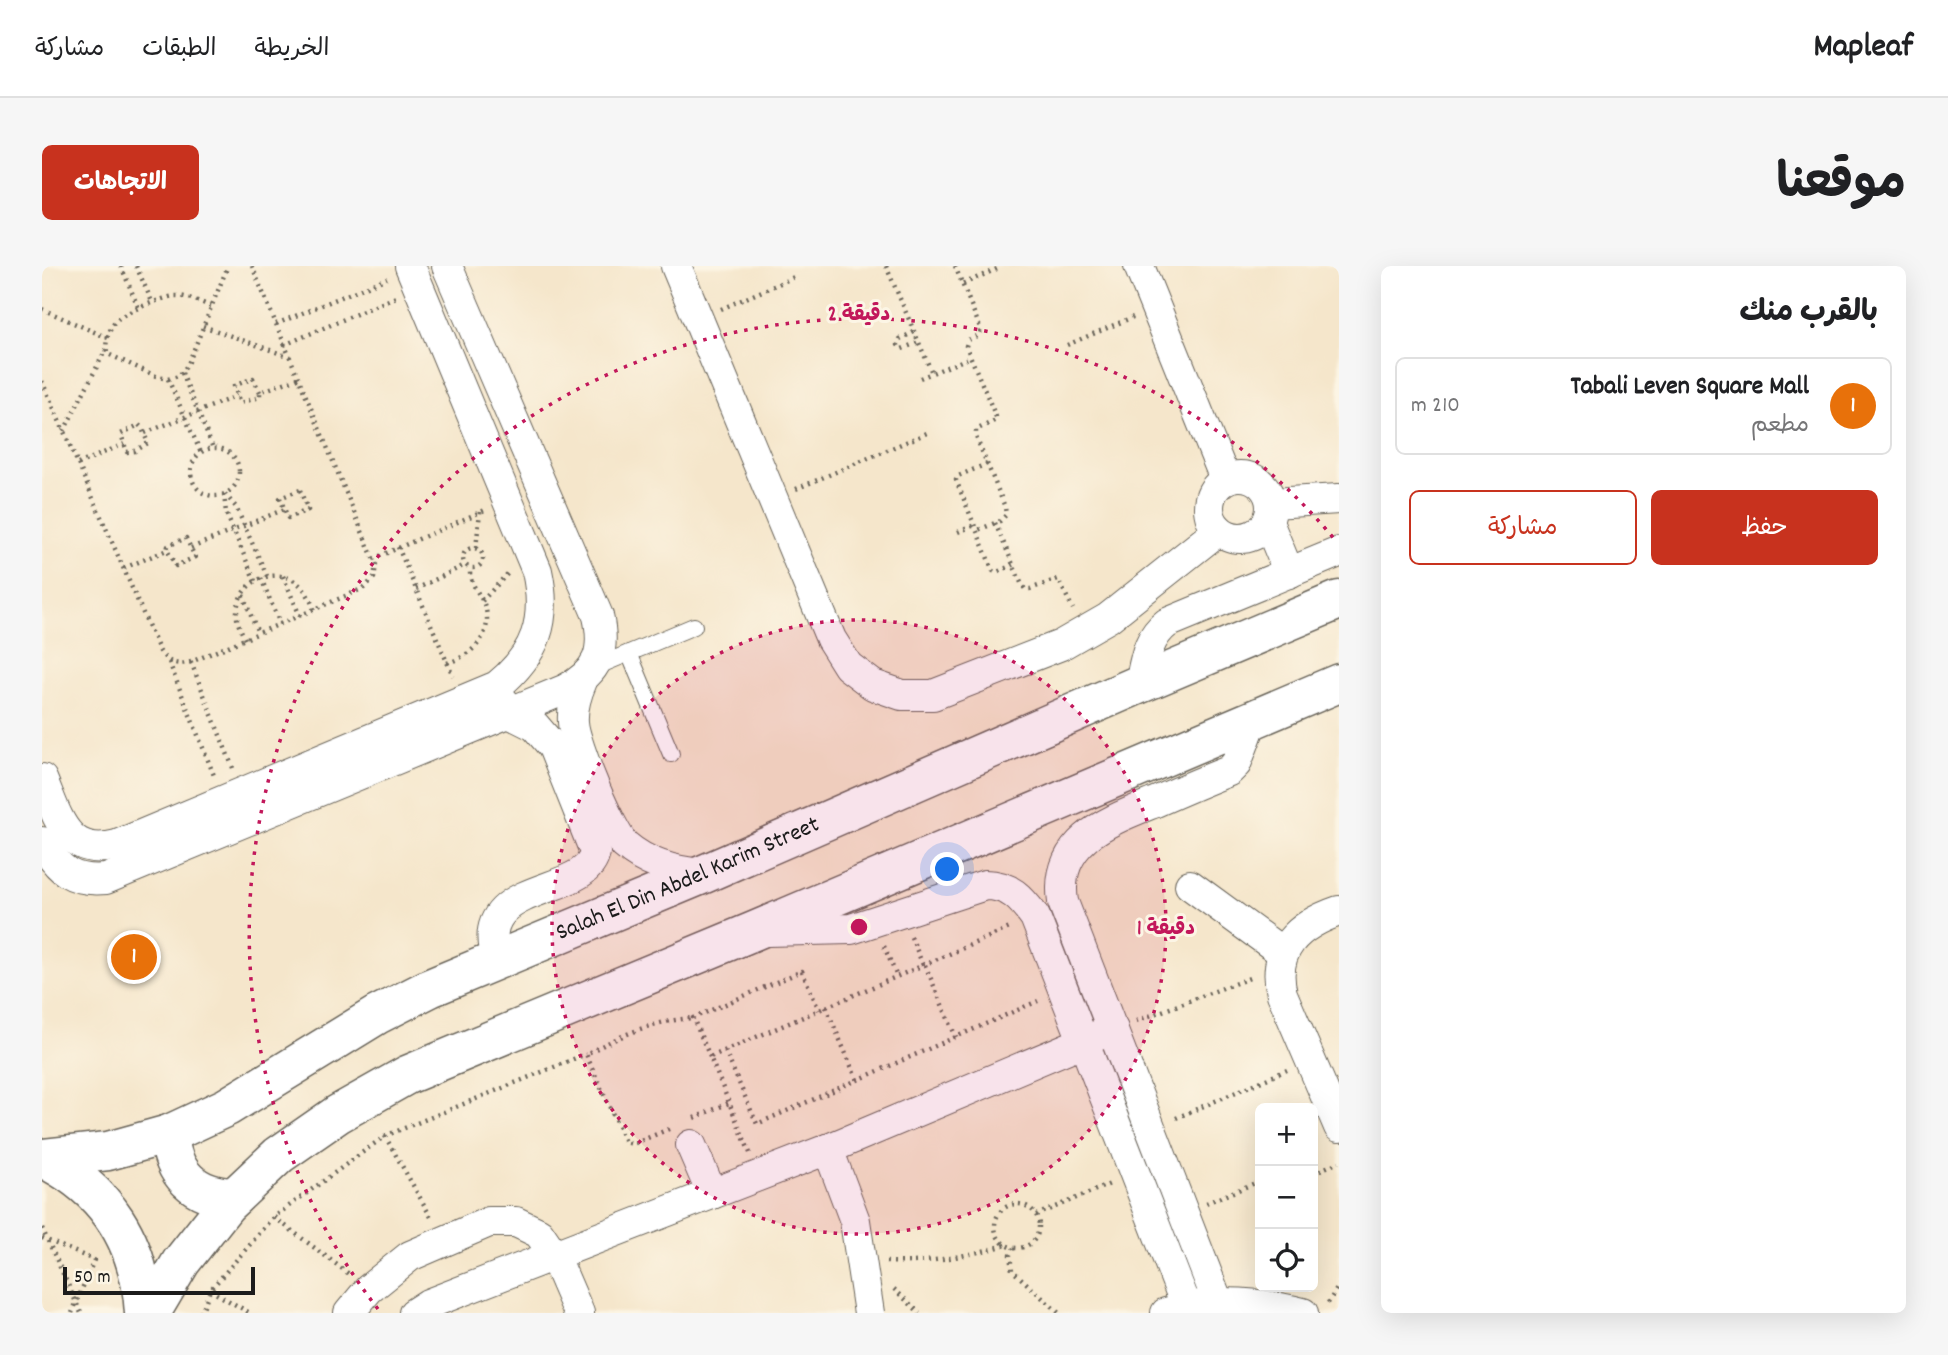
<!DOCTYPE html>
<html lang="ar">
<head>
<meta charset="utf-8">
<style>
	:root { --surface:#fff; --page:#f6f6f6; --text:#202124; --muted:#757577; --line:#e0e0e0; --accent:#c8321e }
	body { margin:0; font-family:Dekko,"Playpen Sans Arabic",sans-serif; background:var(--page); color:var(--text); direction:rtl }
	.controls { position:absolute; right:21px; bottom:21px; display:grid; overflow:hidden; border-radius:10px; box-shadow:0 7px 28px #0002 }
	.controls button { width:63px; height:63px; display:grid; place-items:center; padding:0; border:0; border-bottom:2px solid var(--line); background:var(--surface); color:var(--text); font:35px sans-serif }
	.scale { position:absolute; left:21px; bottom:18px; width:192px; box-sizing:border-box; padding-left:7px; border:4px solid #1c1c1c; border-top:0; font-size:19px; line-height:24px; white-space:nowrap; color:#1c1c1c; -webkit-text-stroke:5px #fcf5e5; paint-order:stroke }
	.you { position:absolute; left:906px; top:604px; width:24px; height:24px; margin:-18px; border:5px solid #fff; border-radius:50%; background:#1a73e8; box-shadow:0 0 0 10px #1a73e833 }
	.badge { display:grid; place-items:center; width:46px; height:46px; border-radius:50%; background:var(--accent); color:#fff; font-size:23px; font-weight:700 }
	.pin { position:absolute; translate:-50% -50%; border:4px solid #fff; box-shadow:0 2px 7px #0006 }
	.list { margin:0; padding:0; list-style:none }
	h2 { display:flex; justify-content:space-between; align-items:center; height:91px; margin:0; padding:0 28px; font-size:30px }
	h2 small { font-size:23px; font-weight:400; color:var(--muted) }
	.list li { display:grid; grid-template-columns:46px 1fr auto; gap:21px; align-items:center; box-sizing:border-box; height:98px; margin:0 14px 14px; padding:0 14px; border:2px solid var(--line); border-radius:10px }
	.list b { display:block; font-size:26px; white-space:nowrap }
	.list p { margin:0; font-size:23px; white-space:nowrap; color:var(--muted) }
	.list em { font-size:23px; font-style:normal; color:var(--muted) }
	.actions { display:flex; gap:14px; padding:21px 28px }
	.actions a { flex:1; padding:16px 0; border:2px solid var(--accent); border-radius:10px; text-align:center; font-size:24px; color:var(--accent) }
	.actions .main { background:var(--accent); color:#fff }
	.icon { flex:none; width:38px; height:38px; fill:none; stroke:currentColor; stroke-width:2; stroke-linecap:round; stroke-linejoin:round }
	.map { position:relative; flex:none; width:1297px; height:1047px; overflow:hidden; direction:ltr; border-radius:10px }
	header { display:flex; align-items:center; gap:42px; box-sizing:border-box; height:98px; padding:0 35px; background:var(--surface); border-bottom:2px solid var(--line) }
	header strong { font-size:33px }
	nav { display:flex; gap:38px; margin-inline-start:auto; font-size:24px }
	.intro { display:flex; align-items:center; justify-content:space-between; box-sizing:border-box; height:168px; padding:0 42px }
	h1 { margin:0; font-size:49px }
	.button { padding:18px 32px; border-radius:10px; background:var(--accent); color:#fff; font-size:24px; font-weight:700 }
	main { display:flex; gap:42px; padding:0 42px }
	aside { flex:1; background:var(--surface); border-radius:10px; box-shadow:0 7px 28px #0002 }
	.map>svg:first-child { display:block }
	.lines { fill:none; stroke-linecap:round; stroke-linejoin:round }
	.service-casing { stroke:#686359; stroke-width:18 }
	.minor-casing { stroke:#686359; stroke-width:32 }
	.secondary-casing { stroke:#686359; stroke-width:41 }
	.path { stroke:#686359; stroke-width:4.5; stroke-dasharray:2 5; stroke-linecap:butt }
	.service { stroke:#fff; stroke-width:16 }
	.minor { stroke:#fff; stroke-width:30 }
	.secondary { stroke:#fff; stroke-width:38 }
	.ring { fill:none; stroke:#c2185b; stroke-width:3.5; stroke-dasharray:3.5 7 }
	.labels { text-anchor:middle; dominant-baseline:central; stroke-width:6; stroke-linejoin:round; paint-order:stroke }
	.street-label { font-size:24px; fill:#1c1c1c; stroke:#fcf5e5 }
	.centre { fill:#c2185b; stroke:#fcf5e5; stroke-width:3.5 }
	.ring-label { font-size:21px; text-anchor:middle; font-weight:bold; fill:#c2185b; stroke:#fcf5e5; stroke-width:6; stroke-linejoin:round; paint-order:stroke }
</style>
</head>
<body>
<header>
<strong>Mapleaf</strong>
<nav><a>الخريطة</a><a>الطبقات</a><a>مشاركة</a></nav>
</header>
<div class="intro"><h1>موقعنا</h1><a class="button">الاتجاهات</a></div>
<main>
<aside>
<h2>بالقرب منك<small></small></h2>
<ul class="list">
<li><span class="badge" style="background:#e8710a">1</span><div><b>Tabali Leven Square Mall</b><p>مطعم</p></div><em>210 m</em></li>
</ul>
<div class="actions"><a class="main">حفظ</a><a>مشاركة</a></div>
</aside>
<div class="map">
<svg width="1297" height="1047" viewBox="0 0 1297 1047">
	<rect width="100%" height="100%" fill="#fcf5e5"/>
	<filter id="ink" filterUnits="userSpaceOnUse"><feTurbulence type="fractalNoise" baseFrequency=".0143" numOctaves="2"/><feDisplacementMap in="SourceGraphic" scale="14" xChannelSelector="R" yChannelSelector="G"/><feConvolveMatrix kernelMatrix="1 2 1 2 8 2 1 2 1" color-interpolation-filters="sRGB"/></filter>
	<filter id="wash" filterUnits="userSpaceOnUse"><feTurbulence type="fractalNoise" baseFrequency=".00686" numOctaves="4" result="noise"/><feDisplacementMap in="SourceGraphic" scale="28" xChannelSelector="R" yChannelSelector="G"/><feGaussianBlur stdDeviation="1.57" result="paint"/><feColorMatrix in="noise" values="0 0 0 0 0 0 0 0 0 0 0 0 0 0 0 0 0 1.4 0 .05"/><feComposite in="paint" operator="in"/></filter>
	<g filter="url(#wash)">
		<rect width="100%" height="100%" fill="#f5e6cb"/>
	</g>
	<g filter="url(#ink)">
		<g class="lines">
			<!-- service casing -->
			<g class="service-casing">
				<g id="service">
					<path d="M587,387L629,488"/>
					<path d="M551,402L652,360"/>
				</g>
			</g>
			<!-- minor casing -->
			<g class="minor-casing">
				<g id="minor">
					<path d="M634,0L789,373L806,400L831,419L860,429H891L1019,379L1066,352L1177,264"/>
					<path d="M1097,0L1183,213"/>
					<circle cx="1198" cy="241" r="31"/>
					<path d="M1230,237L1297,233"/>
					<path d="M1226,256L1247,307"/>
					<path d="M540,415C534,429 530,441 531,456C532,477 569,566 583,579C606,599 633,606 662,608"/>
					<path d="M1098,418C1103,395 1105,372 1125,357L1297,286"/>
					<path d="M0,513C16,551 24,592 75,579L455,420C494,388 506,355 495,305L368,0"/>
					<path d="M0,576C17,605 30,616 64,613L524,423C556,406 564,386 556,350L405,0"/>
					<path d="M1148,619L1241,687"/>
					<path d="M1297,645C1256,659 1229,683 1240,728L1297,861"/>
					<path d="M725,665L809,663L943,619C968,619 979,632 993,651L1147,1047"/>
					<path d="M455,695C426,612 546,633 553,586L511,481L493,460L467,447L462,436"/>
					<path d="M649,879L670,928"/>
					<path d="M786,883L813,955L827,1047"/>
					<path d="M307,1047L327,1023L368,990L447,956H474L497,967L512,989L537,1047"/>
					<path d="M372,1047L386,1038L786,883L1071,763"/>
					<path d="M1124,1047C1169,1032 1216,1036 1261,1047"/>
					<path d="M1180,1047L1021,636C1012,575 1064,556 1111,537C1136,526 1161,515 1187,505L1194,498L1211,453"/>
				</g>
			</g>
			<!-- secondary casing -->
			<g class="secondary-casing">
				<g id="secondary">
					<path d="M127,868C130,908 152,930 192,931"/>
					<path d="M0,892C65,923 98,976 102,1047"/>
					<path id="s1" d="M2,892L66,885L127,868L185,841L335,749L388,722L662,608L1098,418L1297,334"/>
					<path d="M109,1047L139,996L184,939L237,889L296,848L365,809L712,665L1297,417"/>
				</g>
			</g>
			<!-- path -->
			<g class="path">
				<path d="M79,0L97,43"/>
				<path d="M94,0L111,38"/>
				<path d="M844,0L890,107"/>
				<path d="M913,0L939,64L937,69L926,74L924,80L954,151V154L934,164V171L963,241L964,249L958,255L936,264"/>
				<path d="M921,18L957,2"/>
				<path d="M169,40C159,37 144,29 132,30C123,31 83,46 76,53C68,60 61,78 66,88L116,111L126,113L137,110L146,98L186,0"/>
				<path d="M0,43L66,72"/>
				<path d="M679,43L752,11"/>
				<path d="M234,58L345,12"/>
				<path d="M161,60L248,91"/>
				<path d="M872,66L858,73L856,79L860,83L877,76"/>
				<path d="M242,79L354,31"/>
				<path d="M1025,79L1091,51"/>
				<path d="M140,107L171,182"/>
				<path d="M878,112L929,91"/>
				<path d="M126,113L159,187"/>
				<path d="M0,115L117,384C125,397 135,400 149,396L322,322L332,312L334,299L210,0"/>
				<path d="M218,126L211,112L192,120L198,137L218,131V126L256,112"/>
				<path d="M97,159L100,162L106,177L93,185L85,186L79,168Z"/>
				<path d="M22,165L64,83"/>
				<path d="M103,167L195,130"/>
				<circle cx="173" cy="206" r="24"/>
				<path d="M36,198L82,178"/>
				<path d="M945,198L916,210L914,214L951,305L955,306L971,299"/>
				<path d="M754,223L885,167"/>
				<path d="M258,224L266,244L246,252L238,232Z"/>
				<path d="M182,228L184,247L213,315"/>
				<path d="M183,228L194,241L225,310"/>
				<path d="M953,257L980,319L983,323H988L1016,313L1031,343"/>
				<path d="M916,266L933,259"/>
				<path d="M356,281L411,410"/>
				<circle cx="431" cy="292" r="10"/>
				<path d="M149,282L243,243"/>
				<path d="M434,282L438,246"/>
				<path d="M331,293L443,244"/>
				<path d="M82,302L125,284L126,280L144,272L153,291L134,300L125,284"/>
				<path d="M241,310L258,350"/>
				<path d="M219,312L238,358"/>
				<path d="M374,323L423,299"/>
				<path d="M201,329L216,367"/>
				<path d="M440,335L468,305"/>
				<path d="M203,373C199,364 194,356 195,347C195,315 235,297 259,320C265,326 269,335 272,343"/>
				<path d="M127,396L173,512"/>
				<path d="M149,396L191,502"/>
				<path d="M405,397C429,390 450,371 444,344C440,328 427,320 428,303"/>
				<path d="M869,671L881,699"/>
				<path d="M842,680L855,711"/>
				<path d="M883,699L914,771"/>
				<path d="M784,741L815,814"/>
				<path d="M1094,755L1210,711"/>
				<path d="M683,785L715,858L996,735"/>
				<path d="M668,791L651,752L760,705L777,744"/>
				<path d="M652,852L687,837"/>
				<path d="M1134,852L1245,804"/>
				<path d="M627,863L591,878L583,876L544,788C580,769 610,755 651,752"/>
				<path d="M343,870L389,951"/>
				<path d="M708,887L668,791L970,661"/>
				<path d="M1271,907L1297,896"/>
				<path d="M1164,937L1218,915"/>
				<circle cx="975" cy="960" r="22"/>
				<path d="M994,949L1068,918"/>
				<path d="M232,951L307,1008"/>
				<path d="M0,962L39,1047"/>
				<path d="M0,972L52,994L30,1047"/>
				<path d="M972,982L968,989L970,1004L1017,1047"/>
				<path d="M844,996C886,998 924,990 964,979"/>
				<path d="M852,1023L878,1047"/>
				<path d="M168,1024L208,1047"/>
				<path d="M1286,1037L1297,1019"/>
				<path d="M159,1047L168,1024L232,951L343,870L544,788"/>
			</g>
			<!-- service -->
			<use href="#service" class="service"/>
			<!-- minor -->
			<use href="#minor" class="minor"/>
			<!-- secondary -->
			<use href="#secondary" class="secondary"/>
		</g>
	</g>
	<!-- distance rings -->
	<circle cx="817" cy="661" r="307" fill="#c2185b" fill-opacity=".12"/>
	<g class="ring">
		<circle cx="817" cy="661" r="307"/>
		<path d="M336 1043A614 614 0 0 1 1294 275"/>
	</g>
	<g class="labels">
		<!-- street labels -->
		<g class="street-label">
			<text stroke="none"><textPath href="#s1" startOffset="707">Salah El Din Abdel Karim Street</textPath></text>
		</g>
	</g>
	<circle cx="817" cy="661" r="10" class="centre"/>
	<g class="ring-label">
		<text x="817" y="54">2 دقيقة</text>
		<text x="1124" y="668">1 دقيقة</text>
	</g>
</svg>
<div class="controls">
<button>+</button>
<button>−</button>
<button><svg class="icon" aria-label="locate" viewBox="0 0 24 24"><circle cx="12" cy="12" r="6"/><path d="M12 2v4M12 18v4M2 12h4M18 12h4"/></svg></button>
</div>
<div class="scale">50 m</div>
<div class="you"></div>
<div class="pin badge" style="left:92px;top:691px;background:#e8710a">1</div>
</div>
</main>
</body>
</html>
